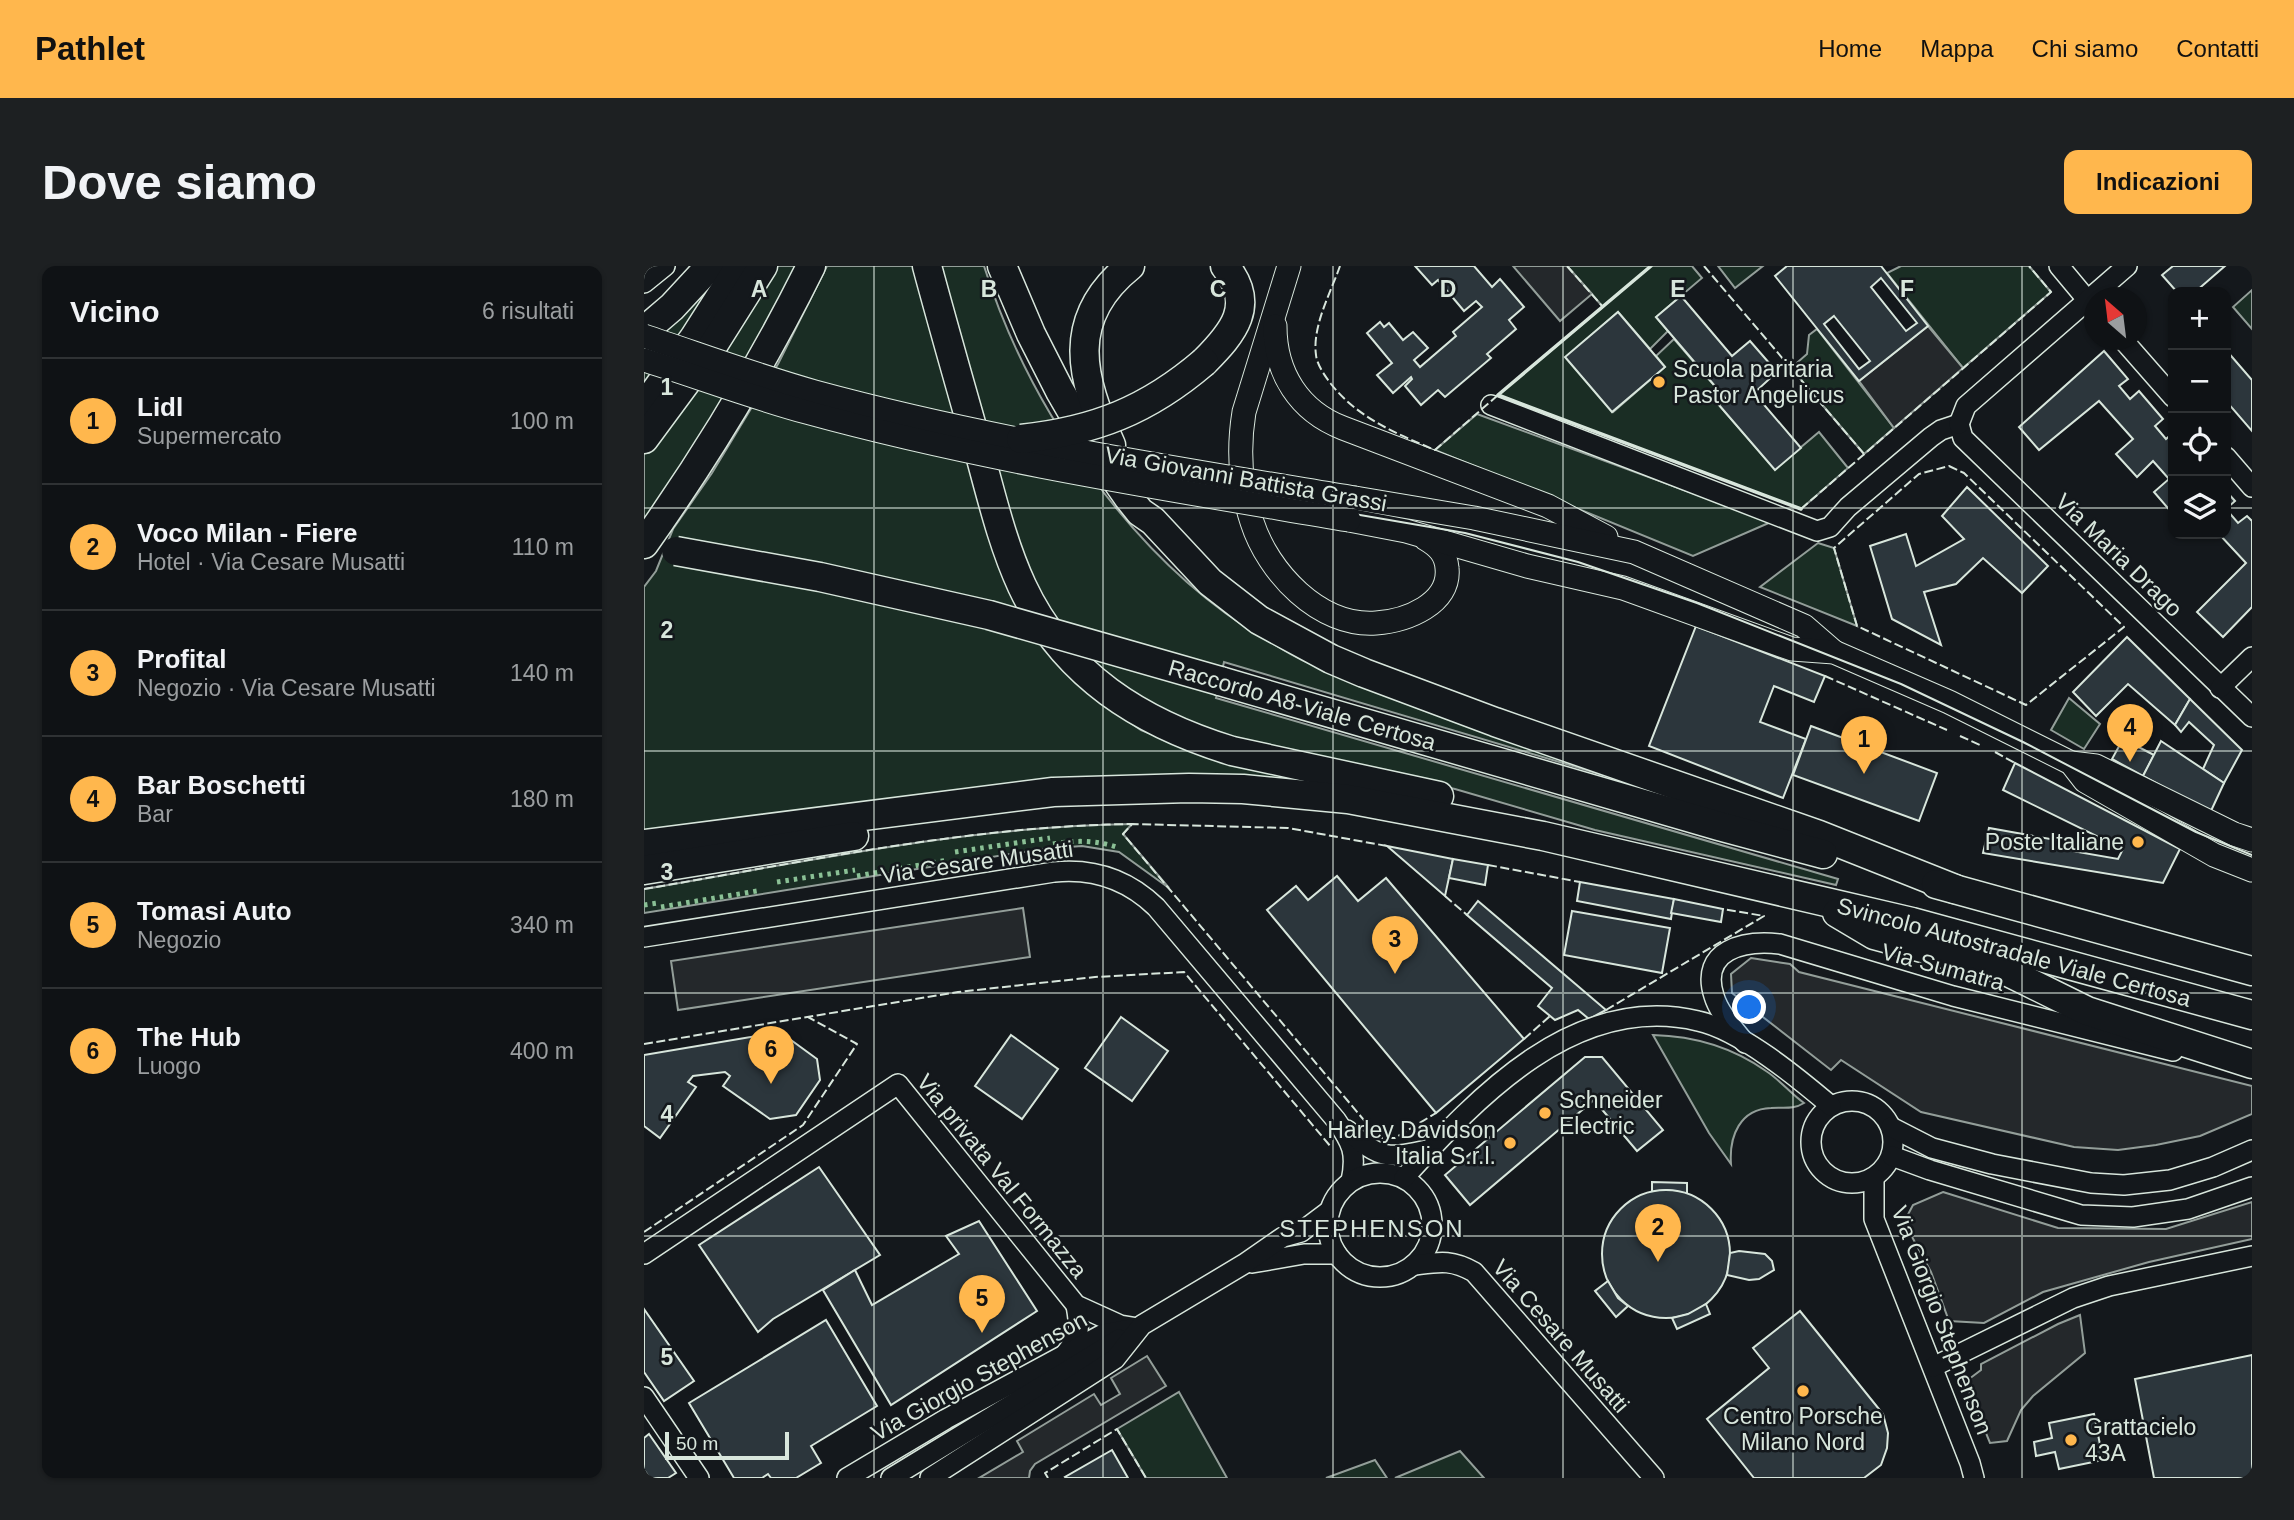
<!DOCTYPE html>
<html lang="it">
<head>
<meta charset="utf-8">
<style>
	:root { --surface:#0f1215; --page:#1d2022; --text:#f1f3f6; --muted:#9b9ea0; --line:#2f3234; --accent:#ffb74d }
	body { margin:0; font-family:Helvetica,sans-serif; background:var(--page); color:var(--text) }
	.controls { position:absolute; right:21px; top:21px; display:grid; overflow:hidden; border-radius:14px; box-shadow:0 2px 5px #0004 }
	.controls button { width:63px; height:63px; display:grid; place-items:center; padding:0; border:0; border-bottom:2px solid var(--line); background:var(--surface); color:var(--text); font:35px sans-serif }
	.compass { position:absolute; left:1440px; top:21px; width:63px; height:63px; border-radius:50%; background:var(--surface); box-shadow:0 2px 5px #0004; rotate:332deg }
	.scale { position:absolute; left:21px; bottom:18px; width:124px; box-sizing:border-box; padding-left:7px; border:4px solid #d8e6dc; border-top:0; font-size:19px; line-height:24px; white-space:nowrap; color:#d8e6dc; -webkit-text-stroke:5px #14181c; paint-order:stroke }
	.you { position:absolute; left:1106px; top:742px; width:24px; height:24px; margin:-18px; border:5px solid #fff; border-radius:50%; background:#1a73e8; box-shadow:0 0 0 10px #1a73e833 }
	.badge { display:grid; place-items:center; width:46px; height:46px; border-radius:50%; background:var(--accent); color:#111; font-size:23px; font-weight:700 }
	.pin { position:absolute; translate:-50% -58px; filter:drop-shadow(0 2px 4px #0008) }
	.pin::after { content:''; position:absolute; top:37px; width:24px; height:21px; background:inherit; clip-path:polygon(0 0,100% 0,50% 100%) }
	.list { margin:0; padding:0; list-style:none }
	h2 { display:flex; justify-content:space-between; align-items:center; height:91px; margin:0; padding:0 28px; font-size:30px }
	h2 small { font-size:23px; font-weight:400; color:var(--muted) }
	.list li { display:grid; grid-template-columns:46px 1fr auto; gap:21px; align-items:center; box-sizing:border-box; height:126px; padding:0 28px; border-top:2px solid var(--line) }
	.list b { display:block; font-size:26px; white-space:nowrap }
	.list p { margin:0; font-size:23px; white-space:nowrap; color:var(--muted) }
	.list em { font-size:23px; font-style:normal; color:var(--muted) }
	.icon { flex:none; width:38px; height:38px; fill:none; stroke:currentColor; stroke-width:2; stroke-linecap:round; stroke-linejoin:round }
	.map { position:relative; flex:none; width:1608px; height:1212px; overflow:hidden; border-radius:14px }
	header { display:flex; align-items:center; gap:42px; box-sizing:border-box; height:98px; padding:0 35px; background:var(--accent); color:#111 }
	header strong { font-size:33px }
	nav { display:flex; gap:38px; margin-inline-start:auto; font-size:24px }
	.intro { display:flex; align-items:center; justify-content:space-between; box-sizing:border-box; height:168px; padding:0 42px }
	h1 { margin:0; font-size:49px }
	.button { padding:18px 32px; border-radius:14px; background:var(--accent); color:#111; font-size:24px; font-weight:700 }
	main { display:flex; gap:42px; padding:0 42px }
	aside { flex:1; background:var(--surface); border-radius:14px; box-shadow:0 2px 5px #0004 }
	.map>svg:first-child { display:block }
	.green { fill:#1a2d24; stroke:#939e99; stroke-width:2 }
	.parking { fill:#24282b; stroke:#939e99; stroke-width:2 }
	.building { fill:#2c363c; stroke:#d8e6dc; stroke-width:2; fill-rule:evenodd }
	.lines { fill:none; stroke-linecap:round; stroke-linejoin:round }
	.minor-casing { stroke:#d8e6dc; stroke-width:22 }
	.major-casing { stroke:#d8e6dc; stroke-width:25 }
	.highway-casing { stroke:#d8e6dc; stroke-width:31 }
	.minor { stroke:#14181c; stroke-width:19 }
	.major { stroke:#14181c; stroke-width:23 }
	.highway { stroke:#14181c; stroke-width:28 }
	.tram { stroke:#d8e6dc; stroke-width:2 }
	.major-bridge-casing { stroke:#d8e6dc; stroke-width:25; stroke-linecap:butt }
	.highway-bridge-casing { stroke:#d8e6dc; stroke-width:31; stroke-linecap:butt }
	.major-bridge { stroke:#14181c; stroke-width:23 }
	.highway-bridge { stroke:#14181c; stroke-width:28 }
	.hedge { stroke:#8ac095; stroke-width:5; stroke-dasharray:3.5 5; stroke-linecap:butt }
	.fence { stroke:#d8e6dc; stroke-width:2; stroke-dasharray:9 3.5; stroke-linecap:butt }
	.wall { stroke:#d8e6dc; stroke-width:3.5 }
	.grid { fill:none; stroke:#d8e6dc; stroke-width:2; stroke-opacity:0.55 }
	.poi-dot { fill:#ffb74d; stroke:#14181c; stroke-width:2.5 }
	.labels { text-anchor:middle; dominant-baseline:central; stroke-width:5; stroke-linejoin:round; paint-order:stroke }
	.poi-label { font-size:23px; fill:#d8e6dc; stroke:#14181c; text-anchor:start }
	.street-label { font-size:23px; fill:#d8e6dc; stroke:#14181c }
	.neighbourhood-label { font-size:24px; letter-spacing:2px; fill:#d8e6dc; stroke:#14181c }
	.grid-label { font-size:23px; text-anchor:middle; font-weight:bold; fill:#d8e6dc; stroke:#14181c; stroke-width:5; stroke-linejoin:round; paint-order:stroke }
</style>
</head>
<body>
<header>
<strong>Pathlet</strong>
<nav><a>Home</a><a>Mappa</a><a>Chi siamo</a><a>Contatti</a></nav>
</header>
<div class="intro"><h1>Dove siamo</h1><a class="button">Indicazioni</a></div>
<main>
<aside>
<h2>Vicino<small>6 risultati</small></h2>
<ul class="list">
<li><span class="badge">1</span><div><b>Lidl</b><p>Supermercato</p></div><em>100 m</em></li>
<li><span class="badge">2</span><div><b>Voco Milan - Fiere</b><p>Hotel · Via Cesare Musatti</p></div><em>110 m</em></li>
<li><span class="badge">3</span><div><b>Profital</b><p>Negozio · Via Cesare Musatti</p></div><em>140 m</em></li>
<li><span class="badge">4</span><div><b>Bar Boschetti</b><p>Bar</p></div><em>180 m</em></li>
<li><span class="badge">5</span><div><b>Tomasi Auto</b><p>Negozio</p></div><em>340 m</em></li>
<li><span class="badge">6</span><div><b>The Hub</b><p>Luogo</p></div><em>400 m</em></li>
</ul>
</aside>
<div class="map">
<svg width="1608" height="1212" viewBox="0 0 1608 1212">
	<rect width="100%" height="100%" fill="#14181c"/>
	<!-- green -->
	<g class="green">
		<path d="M129,0H153L76,141L0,258V187Z"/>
		<path d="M183,0H271L332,213L455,435L497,464L537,480L694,519L651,517L0,569V321L12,305L29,263L68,207L134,98Z"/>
		<path d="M294,0H340C385,143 490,296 621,373C633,380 645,388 658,394C696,411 737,424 777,438C838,460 900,481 962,503L959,509L580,396L572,432L1194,613L1192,619L951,564L811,523L561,469L442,398L383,313Z"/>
		<path d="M923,0H1048L1058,12L1012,51L1024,65L1006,83L974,46L922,91L969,146L1021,101L1012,90L1030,73L1082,133L1075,139L1131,203L1175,166L1204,202L1157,243L854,129L959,41Z"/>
		<path d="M1074,0H1119L1091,22Z"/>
		<path d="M1257,0H1385L1407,26L1319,102L1243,7Z"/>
		<path d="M1608,24V63L1589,41Z"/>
		<path d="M54,30L60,34L0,123V78Z"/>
		<path d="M1173,63L1250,162L1220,188L1147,102L1163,88L1165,69Z"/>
		<path d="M833,148L1127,256L1049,290L791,184Z"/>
		<path d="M1174,277L1190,282L1213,360L1116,321Z"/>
		<path d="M1425,432L1456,458L1440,483L1407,464Z"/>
		<path d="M488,558L479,568L525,622L475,586L438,580L398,583L0,647V623C161,596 324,560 488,558Z"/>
		<path d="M1009,769C1050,770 1088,781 1122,805C1136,814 1146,827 1160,837C1149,844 1140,841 1127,842C1096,843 1085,870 1087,898L1065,867Z"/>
		<path d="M535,1126L583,1212H502L473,1163Z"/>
		<path d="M816,1185L840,1212H751Z"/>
		<path d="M731,1194L743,1212H682Z"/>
	</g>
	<!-- parking -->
	<g class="parking">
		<path d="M869,0H923L948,28L916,55Z"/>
		<path d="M1284,60L1319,102L1250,162L1215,115Z"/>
		<path d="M379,642L386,691L34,744L27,695Z"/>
		<path d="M1107,692L1146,698L1155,706L1608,820V848L1556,870L1512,879L1474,884L1430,881L1277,846L1197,794L1187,804L1088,727L1087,708Z"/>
		<path d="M1299,926L1414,962L1522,963L1608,936V973L1505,996L1399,1026L1340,1057L1305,1055L1287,1006L1260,956L1269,939Z"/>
		<path d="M1436,1049L1441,1087L1389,1130L1377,1144L1363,1175L1346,1177L1321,1116L1337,1104V1098L1414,1058Z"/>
		<path d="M503,1090L522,1120L391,1198L386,1205L385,1212H335L379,1186L373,1175L450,1128L457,1139L476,1128L467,1112Z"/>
	</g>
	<!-- building -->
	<g class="building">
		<path d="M771,0H830L848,21L856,13L880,41L865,54L872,63L843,88L847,92L801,131L794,124L777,139L761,120L768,113L767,111L749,127L733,109L748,97L723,67L736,56L740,61L745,57L759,74L769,66L784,82L770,94L776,101L812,70L809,66L838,41L832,35L820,45L794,14L788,19Z"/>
		<path d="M1143,0H1237L1284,60L1215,115L1131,10ZM1237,12L1273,57L1262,65L1227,21ZM1190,50L1226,95L1215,103L1180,58Z"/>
		<path d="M1529,0H1581L1551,26H1533L1518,9Z"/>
		<path d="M1037,30L1088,90L1106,75L1133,106L1110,127L1157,182L1131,204L1075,139L1082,133L1012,51Z"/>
		<path d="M974,46L1021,101L968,146L921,91Z"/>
		<path d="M1582,84L1608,114V165L1582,135Z"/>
		<path d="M1460,85L1484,113L1475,120L1486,133L1495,125L1519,153L1511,160L1522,173L1529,167V248L1510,226L1525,213L1509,195L1493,211L1472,188L1489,173L1455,135L1395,184L1375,161Z"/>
		<path d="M1323,221L1404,300L1378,327L1339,292L1312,318L1280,326L1297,379L1248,353L1226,280L1262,268L1272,300L1320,273L1298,250Z"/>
		<path d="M1582,225L1591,235L1582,243L1594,257L1603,250L1608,255V341L1579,371L1553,346L1602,297L1575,268H1582Z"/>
		<path d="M1052,360L1181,410L1170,436L1130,420L1116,456L1162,473L1139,532L1005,480Z"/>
		<path d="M1483,371L1546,433L1531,459L1484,418L1452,450L1429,426Z"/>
		<path d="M1546,433L1598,484L1580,517L1559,503L1570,479L1545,456L1537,466L1531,459Z"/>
		<path d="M1167,460L1293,507L1275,555L1149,509Z"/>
		<path d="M1479,473L1510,489L1499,510L1468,493Z"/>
		<path d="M1517,475L1580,517L1566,547L1499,510Z"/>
		<path d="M1371,497L1536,583L1519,617L1339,587L1345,562L1429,577L1428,585L1474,593L1479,583L1359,524Z"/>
		<path d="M743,580L809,593L801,630Z"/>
		<path d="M809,593L844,599L841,619L805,612Z"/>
		<path d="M693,610L714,635L742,612L880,773L792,847L623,644L652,620L664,634Z"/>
		<path d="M936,616L1030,633L1027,653L933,635Z"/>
		<path d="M1030,633L1079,643L1077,656L1027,647Z"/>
		<path d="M834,635L962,744L945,753L934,744L911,754L894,740L908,722L823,649Z"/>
		<path d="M928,645L1026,662L1018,707L920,689Z"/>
		<path d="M477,751L524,785L488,835L441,802Z"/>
		<path d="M136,766L173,793L176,814L152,849L126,853L79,820L86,810L81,806L49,810L44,816L52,821L16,872L0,860V789Z"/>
		<path d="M367,769L414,803L378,853L331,820Z"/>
		<path d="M941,791H958L1019,864L993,885L950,834L826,939L801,909Z"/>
		<path d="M175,901L236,989L129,1053L114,1066L55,979Z"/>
		<path d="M1008,916L1043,917V928L1023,924L1008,926Z"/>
		<circle cx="1022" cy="988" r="64"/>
		<path d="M335,955L393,1045L247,1139L179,1024L211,1004L228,1039L315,988L302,970Z"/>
		<path d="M1095,985L1121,988L1128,995L1130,1004L1115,1013L1105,1014L1083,1009L1086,987Z"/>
		<path d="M964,1015L974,1032L984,1040L972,1051L951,1025Z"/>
		<path d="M1062,1038L1066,1048L1033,1063L1028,1052L1044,1048Z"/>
		<path d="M0,1043L50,1115L20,1135L0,1106Z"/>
		<path d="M1156,1045L1239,1148L1244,1167L1243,1182L1237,1199L1220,1212H1110L1063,1153L1125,1102L1109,1082Z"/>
		<path d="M182,1054L233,1140L167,1180L177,1197L152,1212H127L124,1208L118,1212H90L45,1137Z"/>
		<path d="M1608,1089V1212H1510L1491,1113Z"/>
		<path d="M1450,1148L1459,1194L1415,1203L1411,1186L1392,1190L1390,1176L1408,1172L1405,1157Z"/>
		<path d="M5,1168L32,1207L24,1212H6L0,1204V1172Z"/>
		<path d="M468,1184L484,1212H422L421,1211Z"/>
	</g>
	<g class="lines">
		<!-- minor casing -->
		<g class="minor-casing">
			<g id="minor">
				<path d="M1415,0L1450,42"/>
				<path d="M0,17L21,0"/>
				<path d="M1479,74L1529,131"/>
				<path d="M847,139L1173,265L1186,261L1204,241L1287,171L1297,164L1315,158"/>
				<path d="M1315,158L1319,172L1608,451"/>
				<path d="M1315,158L1322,140L1483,0"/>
				<path d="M1582,191L1608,221"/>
				<path d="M1576,422L1608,391"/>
				<path d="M0,671L410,606C449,602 483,613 512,641L692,854C708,877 713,887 707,915"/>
				<path d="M1101,777C1090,763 1075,747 1070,730C1055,683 1101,674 1136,678L1309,730L1529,785"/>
				<circle cx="1208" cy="876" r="41"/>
				<path d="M1247,861L1288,882L1348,898L1447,917L1480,919L1526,914L1569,901L1608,884"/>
				<path d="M703,864C737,894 744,893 787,883"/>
				<path d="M1248,890L1286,904L1437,949L1489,951L1544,943L1608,921"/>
				<circle cx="736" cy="959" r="52"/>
				<path d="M760,912C834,830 932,726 1054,755C1096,764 1154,812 1187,840"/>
				<path d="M1230,912V953L1326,1197L1330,1212"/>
				<path d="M0,988L254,818L432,1039L476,1059L494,1062"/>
				<path d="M608,997L660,988H693"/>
				<path d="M770,999C795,996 807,993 830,1006L1010,1212"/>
				<path d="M422,1087C437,1068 436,1062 432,1039"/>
				<path d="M1289,1101L1429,1032L1465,1020L1608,990"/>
				<path d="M0,1131L55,1212"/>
				<path d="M203,1212L302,1153L459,1068L486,1063"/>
				<path d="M247,1212L475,1073"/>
				<path d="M286,1212L471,1093L498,1059L600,998L639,971L657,966L685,945"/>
			</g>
		</g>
		<!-- major casing -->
		<g class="major-casing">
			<g id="major">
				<path d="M645,0L600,146C594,183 596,220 608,256C624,306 675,361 732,357C762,355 807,338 803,302C802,288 794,280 782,273"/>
				<path d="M631,60C631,107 655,145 699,162L904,240L962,271"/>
				<path d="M711,232L830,252L990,286L1160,360L1190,386"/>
				<path d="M705,254L762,265L883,300L979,322L1148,383L1190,386L1305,436L1427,497L1441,515L1570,589L1608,604"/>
				<path d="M1427,497L1452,500L1590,568L1608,574"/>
			</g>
		</g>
		<!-- highway casing -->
		<g class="highway-casing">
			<g id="highway">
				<path d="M283,0C300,63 318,126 336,189C348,233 359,279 378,320C420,410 497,457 588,485L795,530"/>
				<path d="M358,0L387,68L416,125L445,175L484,231L496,246L509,255L566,316L615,354L687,393L720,407L851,456L1175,569L1311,623"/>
				<path d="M0,65L28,41L66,0"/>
				<path d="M560,96C589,67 613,39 581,0"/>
				<path d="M0,141L50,72L96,0"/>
				<path d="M0,173L68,81L119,0"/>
				<path d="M467,179C437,112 420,53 486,0"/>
				<path d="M0,278C63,189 119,97 167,0"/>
				<path d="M576,415L1075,560L1179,588"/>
				<path d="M0,578L409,526L545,522L599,523L704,533L899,570L1268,656L1608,749"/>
				<path d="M0,604L210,570"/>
				<path d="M1292,618L1608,705"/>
				<path d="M1193,647L1230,669L1360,704L1443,745L1608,798"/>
			</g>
		</g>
		<!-- minor -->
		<use href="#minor" class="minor"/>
		<!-- major -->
		<use href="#major" class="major"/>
		<!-- highway -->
		<use href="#highway" class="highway"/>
		<!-- tram -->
		<path class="tram" d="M0,86L163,139L254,162L471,207L821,267L934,296L1053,337L1257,418L1379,476L1552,566L1608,589"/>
		<!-- major-bridge casing -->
		<g class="major-bridge-casing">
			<g id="major-bridge">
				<path d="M0,70C57,89 114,110 171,126C348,174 530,202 711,232"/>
				<path d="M0,94C54,111 107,131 162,146C340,195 523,223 705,254"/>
			</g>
		</g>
		<!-- highway-bridge casing -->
		<g class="highway-bridge-casing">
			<g id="highway-bridge">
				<path d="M377,173C451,165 504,144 560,96"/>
				<path d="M32,285L176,311L345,349L576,415"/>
			</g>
		</g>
		<!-- major-bridge -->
		<use href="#major-bridge" class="major-bridge"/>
		<!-- highway-bridge -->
		<use href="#highway-bridge" class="highway-bridge"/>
		<!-- hedge -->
		<g class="hedge">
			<path d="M409,578C431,574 453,574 475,582"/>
			<path d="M311,586L406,572"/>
			<path d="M213,610L304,594"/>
			<path d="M133,616L211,604"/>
			<path d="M0,639L14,637"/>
			<path d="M17,641L113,625"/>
		</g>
		<!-- fence -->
		<g class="fence">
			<path d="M696,0C687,26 668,60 672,89C673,99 681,110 687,118C714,152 751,167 791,184L854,129"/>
			<path d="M923,0L959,41"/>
			<path d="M1060,0L1220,188"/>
			<path d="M1305,200L1320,207L1480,361L1382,439L1213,360L1190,282L1275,208Z"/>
			<path d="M1157,243L1407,26L1385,0"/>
			<path d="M1181,410L1303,464"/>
			<path d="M1316,470L1336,479"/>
			<path d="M1351,486L1371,497"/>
			<path d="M743,580L644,562L488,558L479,568L735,872H751L792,847"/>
			<path d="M844,599L936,616"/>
			<path d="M0,623C161,596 324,560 488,558"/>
			<path d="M801,630L823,649"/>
			<path d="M962,744L1120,650L1079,643"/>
			<path d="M880,773L906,750"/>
			<path d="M0,778L314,726L451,711L540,706L687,881"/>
			<path d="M0,966L159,859L213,778L164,751"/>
			<path d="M404,1212L401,1207L473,1163L502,1212"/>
		</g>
		<!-- wall -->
		<path class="wall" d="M1007,0L854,129L1157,243"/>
	</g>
	<!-- grid -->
	<path class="grid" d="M230,0V1212M459,0V1212M689,0V1212M919,0V1212M1149,0V1212M1378,0V1212M0,242H1529M1582,242H1608M0,485H1608M0,727H1608M0,970H1608"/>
	<!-- markers -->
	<g class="poi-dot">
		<circle cx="1015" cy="116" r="7"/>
		<circle cx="1494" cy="576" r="7"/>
		<circle cx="901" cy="847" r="7"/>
		<circle cx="866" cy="877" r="7"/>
		<circle cx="1159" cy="1125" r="7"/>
		<circle cx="1427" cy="1174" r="7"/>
	</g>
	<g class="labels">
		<!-- poi labels -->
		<g class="poi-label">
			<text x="1029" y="103">Scuola paritaria<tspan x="1029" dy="26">Pastor Angelicus</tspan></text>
			<text x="1480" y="576" text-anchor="end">Poste Italiane</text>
			<text x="915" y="834">Schneider<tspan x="915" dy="26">Electric</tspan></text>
			<text x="852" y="864" text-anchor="end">Harley Davidson<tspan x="852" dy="26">Italia S.r.l.</tspan></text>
			<text x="1159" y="1150" text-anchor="middle">Centro Porsche<tspan x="1159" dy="26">Milano Nord</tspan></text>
			<text x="1441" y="1161">Grattacielo<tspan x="1441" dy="26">43A</tspan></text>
		</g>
		<!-- street labels -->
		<g class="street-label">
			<text transform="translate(602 213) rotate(10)">Via Giovanni Battista Grassi</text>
			<text transform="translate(1475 289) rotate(44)">Via Maria Drago</text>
			<text transform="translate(658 439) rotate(16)">Raccordo A8-Viale Certosa</text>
			<text transform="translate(333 596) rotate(-8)">Via Cesare Musatti</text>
			<text transform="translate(1370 686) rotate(15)">Svincolo Autostradale Viale Certosa</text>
			<text transform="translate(1299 701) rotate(15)">Via Sumatra</text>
			<text transform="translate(358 910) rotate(51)">Via privata Val Formazza</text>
			<text transform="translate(1298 1054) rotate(69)">Via Giorgio Stephenson</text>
			<text transform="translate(917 1070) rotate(49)">Via Cesare Musatti</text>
			<text transform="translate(335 1110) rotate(-29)">Via Giorgio Stephenson</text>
		</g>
		<!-- neighbourhood labels -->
		<g class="neighbourhood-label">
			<text x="728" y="962">STEPHENSON</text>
		</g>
	</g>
	<g class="grid-label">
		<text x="115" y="31">A</text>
		<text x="345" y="31">B</text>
		<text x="574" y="31">C</text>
		<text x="804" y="31">D</text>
		<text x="1034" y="31">E</text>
		<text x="1263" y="31">F</text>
		<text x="23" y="129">1</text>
		<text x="23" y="372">2</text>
		<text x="23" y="614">3</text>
		<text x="23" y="856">4</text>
		<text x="23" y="1099">5</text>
	</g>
</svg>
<div class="controls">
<button>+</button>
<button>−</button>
<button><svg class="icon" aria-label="locate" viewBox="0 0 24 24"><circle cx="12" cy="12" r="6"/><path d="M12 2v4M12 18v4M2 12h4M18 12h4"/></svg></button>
<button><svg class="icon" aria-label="layers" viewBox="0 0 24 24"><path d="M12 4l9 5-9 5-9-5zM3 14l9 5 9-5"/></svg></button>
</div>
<svg class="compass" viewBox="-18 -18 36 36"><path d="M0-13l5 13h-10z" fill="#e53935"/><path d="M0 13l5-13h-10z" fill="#9b9ea0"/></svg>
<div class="scale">50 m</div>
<div class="you"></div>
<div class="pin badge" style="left:1220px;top:508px">1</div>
<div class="pin badge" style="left:1014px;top:996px">2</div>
<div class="pin badge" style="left:751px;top:708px">3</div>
<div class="pin badge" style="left:1486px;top:496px">4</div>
<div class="pin badge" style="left:338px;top:1067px">5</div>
<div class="pin badge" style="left:127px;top:818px">6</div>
</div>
</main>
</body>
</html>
